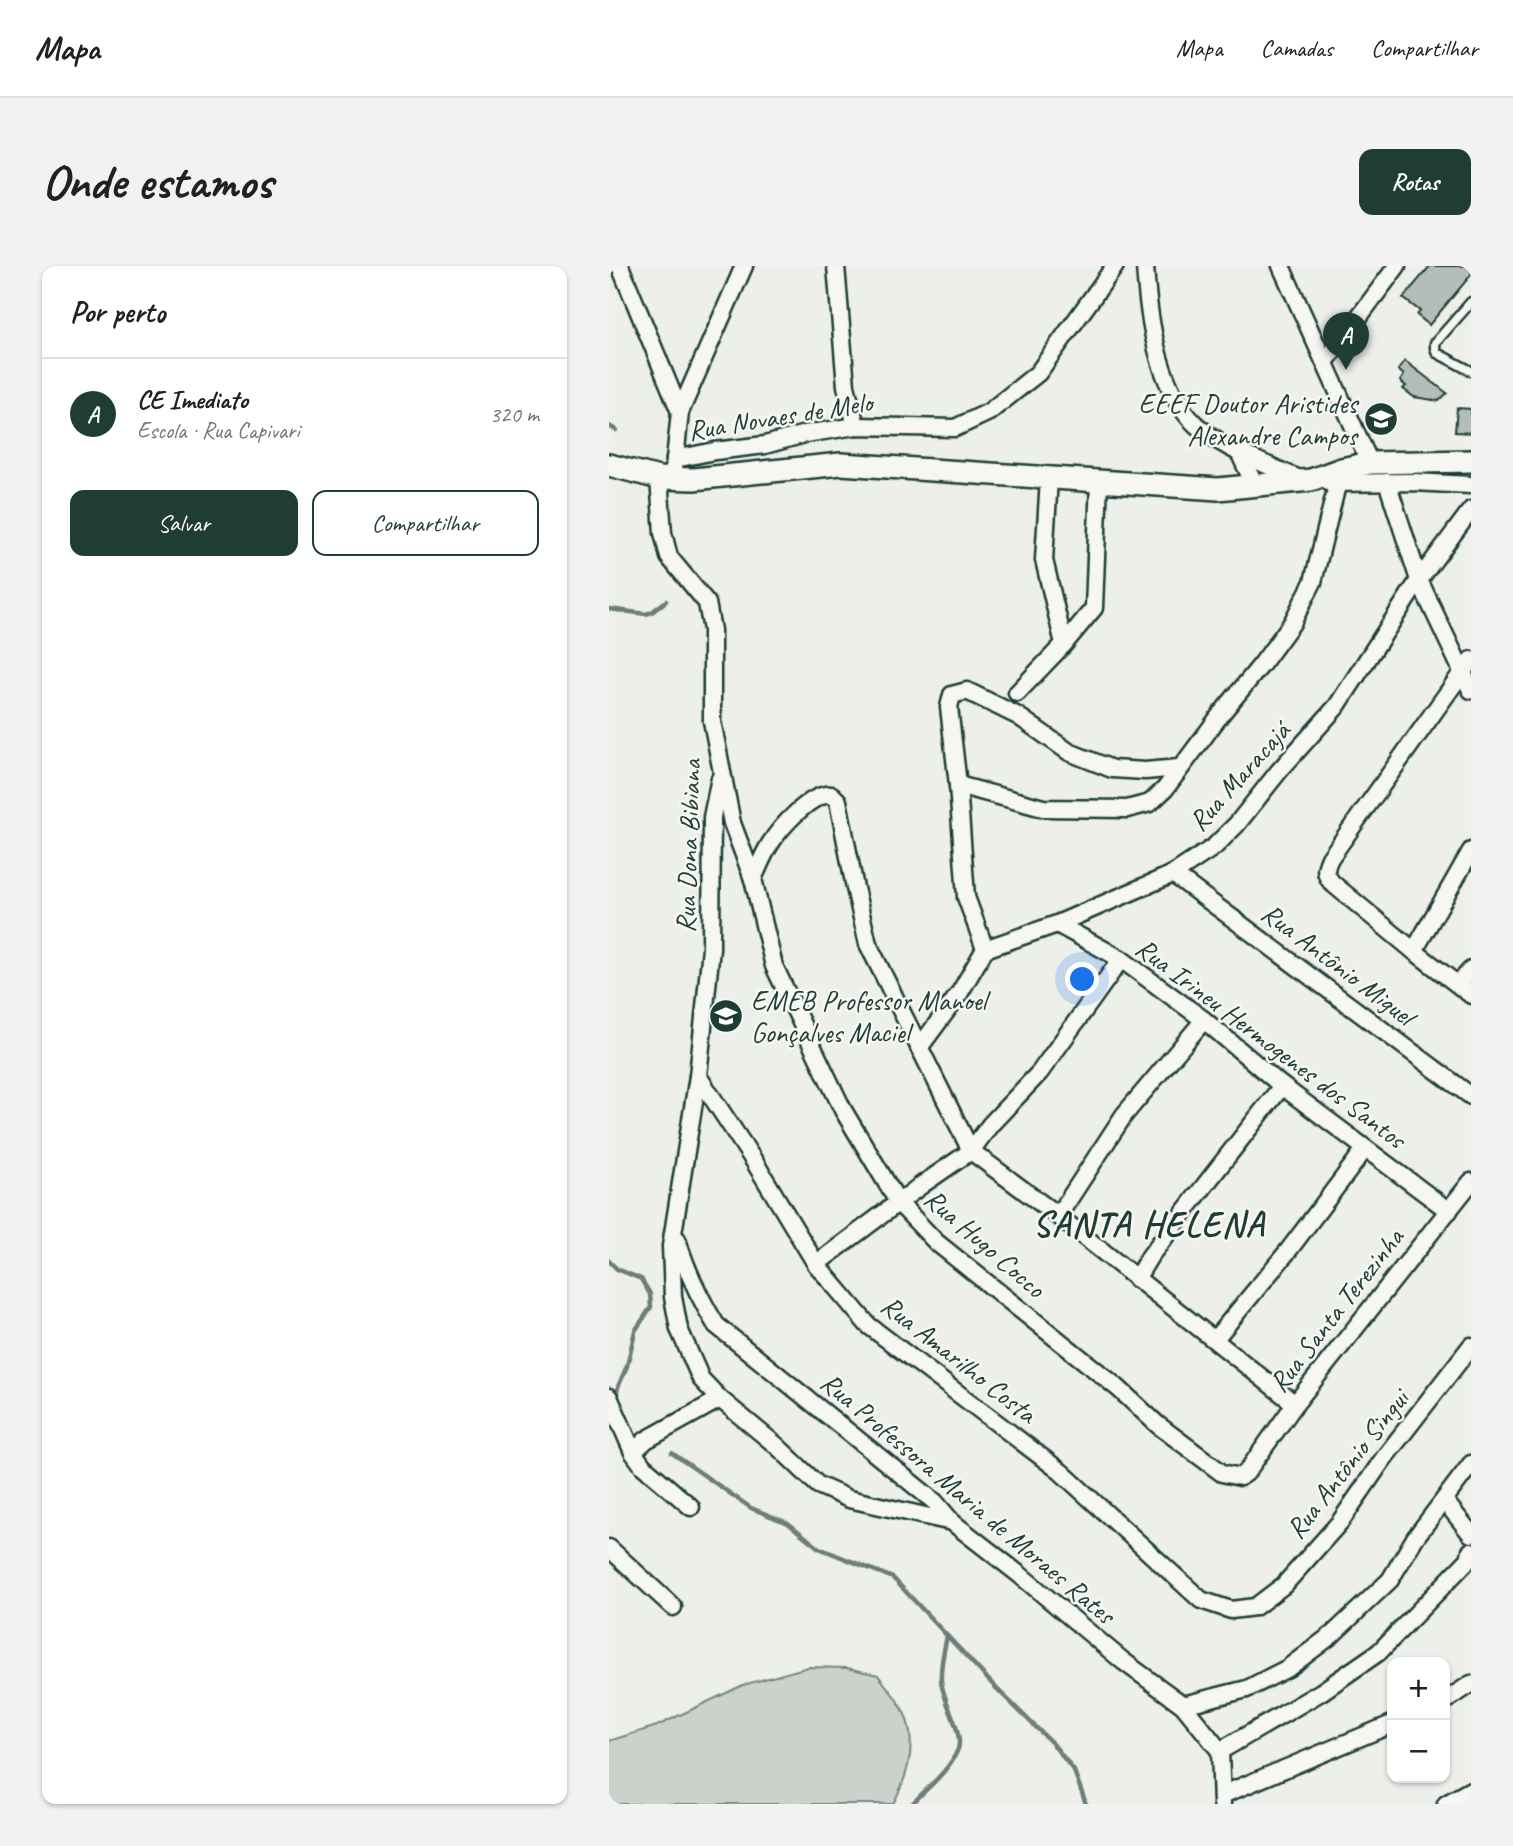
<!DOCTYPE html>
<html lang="pt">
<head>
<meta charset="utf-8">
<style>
	:root { --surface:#fff; --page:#f2f2f2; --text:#202124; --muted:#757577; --line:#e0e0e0; --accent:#1f3d34 }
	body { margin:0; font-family:Caveat,sans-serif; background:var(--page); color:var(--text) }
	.controls { position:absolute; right:21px; bottom:21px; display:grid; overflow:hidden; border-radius:14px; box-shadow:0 2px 5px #0004 }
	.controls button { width:63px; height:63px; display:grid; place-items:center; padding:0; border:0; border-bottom:2px solid var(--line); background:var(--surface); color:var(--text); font:35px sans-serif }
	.you { position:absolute; left:474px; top:714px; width:24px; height:24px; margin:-18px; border:5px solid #fff; border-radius:50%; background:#1a73e8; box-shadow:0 0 0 10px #1a73e833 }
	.badge { display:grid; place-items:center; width:46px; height:46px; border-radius:50%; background:var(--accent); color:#fff; font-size:23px; font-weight:700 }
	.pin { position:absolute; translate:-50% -58px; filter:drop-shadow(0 2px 4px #0008) }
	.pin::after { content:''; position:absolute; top:37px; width:24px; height:21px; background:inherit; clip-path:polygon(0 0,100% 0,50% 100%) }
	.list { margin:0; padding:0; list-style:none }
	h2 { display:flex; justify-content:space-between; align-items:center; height:91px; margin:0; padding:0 28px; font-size:30px }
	h2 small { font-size:23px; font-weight:400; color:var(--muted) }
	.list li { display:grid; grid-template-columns:46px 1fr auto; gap:21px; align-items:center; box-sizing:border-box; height:112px; padding:0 28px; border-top:2px solid var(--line) }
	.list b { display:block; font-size:26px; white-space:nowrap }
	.list p { margin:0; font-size:23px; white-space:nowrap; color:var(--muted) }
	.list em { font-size:23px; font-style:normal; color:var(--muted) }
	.actions { display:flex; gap:14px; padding:21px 28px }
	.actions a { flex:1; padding:16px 0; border:2px solid var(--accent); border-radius:14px; text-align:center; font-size:24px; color:var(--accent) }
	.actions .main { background:var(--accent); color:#fff }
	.map { position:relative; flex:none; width:862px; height:1538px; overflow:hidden; border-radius:14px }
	header { display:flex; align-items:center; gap:42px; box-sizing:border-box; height:98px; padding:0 35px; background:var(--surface); border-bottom:2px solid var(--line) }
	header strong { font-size:33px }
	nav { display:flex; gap:38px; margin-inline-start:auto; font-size:24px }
	.intro { display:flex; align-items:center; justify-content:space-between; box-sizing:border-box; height:168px; padding:0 42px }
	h1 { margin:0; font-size:49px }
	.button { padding:18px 32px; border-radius:14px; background:var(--accent); color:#fff; font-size:24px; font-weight:700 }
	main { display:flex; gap:42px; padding:0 42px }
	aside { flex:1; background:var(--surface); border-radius:14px; box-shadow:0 2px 5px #0004 }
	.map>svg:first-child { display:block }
	.green { fill:#cbd2cc; stroke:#758880; stroke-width:2 }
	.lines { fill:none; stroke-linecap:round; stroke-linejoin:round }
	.stream { stroke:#6c7e77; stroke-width:4.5 }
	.building { fill:#b4bdb8; stroke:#1f3d34; stroke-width:2 }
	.service-casing { stroke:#1f3d34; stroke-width:13 }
	.minor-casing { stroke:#1f3d34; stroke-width:21 }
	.tertiary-casing { stroke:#1f3d34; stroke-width:26 }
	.service { stroke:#f6f6f2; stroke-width:8 }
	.minor { stroke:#f6f6f2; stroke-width:16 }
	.tertiary { stroke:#f6f6f2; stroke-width:21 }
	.labels { text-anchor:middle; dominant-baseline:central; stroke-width:5; stroke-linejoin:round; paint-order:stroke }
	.poi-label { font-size:28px; fill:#1f3d34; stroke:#f6f6f2; text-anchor:end }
	.street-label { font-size:28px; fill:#1f3d34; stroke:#f6f6f2 }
	.district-label { font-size:35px; font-weight:bold; letter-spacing:2px; fill:#1f3d34; stroke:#f6f6f2 }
</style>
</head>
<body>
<header>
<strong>Mapa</strong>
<nav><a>Mapa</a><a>Camadas</a><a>Compartilhar</a></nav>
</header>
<div class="intro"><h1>Onde estamos</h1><a class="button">Rotas</a></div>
<main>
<aside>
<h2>Por perto<small></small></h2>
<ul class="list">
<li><span class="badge">A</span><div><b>CE Imediato</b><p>Escola · Rua Capivari</p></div><em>320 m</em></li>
</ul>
<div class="actions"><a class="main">Salvar</a><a>Compartilhar</a></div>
</aside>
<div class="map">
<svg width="862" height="1538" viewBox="0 0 862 1538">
	<rect width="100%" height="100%" fill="#edefea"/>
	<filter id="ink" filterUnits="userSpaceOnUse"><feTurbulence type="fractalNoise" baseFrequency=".0143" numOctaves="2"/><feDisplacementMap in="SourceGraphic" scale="14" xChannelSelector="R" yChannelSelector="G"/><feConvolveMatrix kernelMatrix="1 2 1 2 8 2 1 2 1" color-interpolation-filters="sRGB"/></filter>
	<g filter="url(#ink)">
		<!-- green -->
		<path class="green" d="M199,1401L238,1402L269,1409C277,1420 288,1432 294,1444C310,1476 299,1510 284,1538H0V1475L48,1460L134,1419Z"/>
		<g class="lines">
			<!-- stream -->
			<g class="stream">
				<path d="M0,160L7,164"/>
				<path d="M0,343L37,348L43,346L57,335"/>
				<path d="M0,995L8,1003L32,1013L41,1028L42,1041L26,1065L18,1100L9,1121L7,1130"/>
				<path d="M63,1187L142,1242L179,1257L210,1282L284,1312L388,1423L444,1478L465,1505L477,1538"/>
				<path d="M303,1538C318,1522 341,1504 349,1483C355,1466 333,1434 332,1414C331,1399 335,1385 338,1370"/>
			</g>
		</g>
		<!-- building -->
		<g class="building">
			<path d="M821,0H862V9L820,59L808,49L811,45L794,32Z"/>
			<path d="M796,95L838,127L830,135L805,131L794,123L797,120L791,115L795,109L789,104Z"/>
			<path d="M848,142L862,143V167L846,166Z"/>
		</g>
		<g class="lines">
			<!-- service casing -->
			<g class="service-casing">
				<path id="service" d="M862,36L826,77V82L828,87L862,105"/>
			</g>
			<!-- minor casing -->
			<g class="minor-casing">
				<g id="minor">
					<path d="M11,0L71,146"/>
					<path d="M227,0L237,120L247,160"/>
					<path d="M536,0C539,51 549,129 592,163C622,186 659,199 693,214"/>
					<path d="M672,0L761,197"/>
					<path d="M716,96L788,0"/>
					<path d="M630,186L645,218"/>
					<path d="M66,193L106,185L156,179L196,168L247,160L346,162L380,146L429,107L506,0"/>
					<path d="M65,203L71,146L135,0"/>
					<path d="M50,212L54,267L60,291L98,337L103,364V455L123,557L144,613L165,700L234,844L289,936L327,976L509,1122L549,1159L613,1207L631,1211L637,1207L686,1138L862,916"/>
					<path d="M778,216L810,314L862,424"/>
					<path d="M721,217L804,216L862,219"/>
					<path d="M455,378L485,342L490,215"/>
					<path d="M862,394L721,592C716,603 715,607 723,617L805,685L862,729"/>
					<path d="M408,427L455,378L435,294L440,212"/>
					<path d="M111,512L103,551L102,682L89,810L62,980L64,1031L70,1063L92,1113L111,1133L168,1180L209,1219L240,1233L343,1256"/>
					<path d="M349,519L434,542L518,543L541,537L556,523L612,448L653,398L683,357L704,316L732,203"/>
					<path d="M564,608L862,830"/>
					<path d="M144,613C149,602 154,589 161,578C171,562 203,525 223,529L229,535L246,622L259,678L362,885L449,950L686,1138"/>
					<path d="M448,658L512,693L595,754L673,820L840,945"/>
					<path d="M376,683L357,631L349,519L340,441L343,429L358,425L409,450L460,486L503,503L536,505L570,502"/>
					<path d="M805,685L862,585"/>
					<path d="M849,718L862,704"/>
					<path d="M310,782L350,728L376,683L448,658L564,608L605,581L628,558L670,505L728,440L810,314L862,244"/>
					<path d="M89,810L145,895L207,998L259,1059L451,1205L592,1334L622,1344L646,1341L675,1319L731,1256L775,1192L862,1080"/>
					<path d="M449,950L515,849L595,754"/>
					<path d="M68,973C77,1004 90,1031 107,1059L326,1236L343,1256L411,1309L514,1395L574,1439L611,1485L613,1538"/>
					<path d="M207,998L314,918L362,885L381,859L431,806L512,693"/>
					<path d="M527,1013L541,990L673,820"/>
					<path d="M606,1073L679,985L756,883"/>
					<path d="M0,1131L24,1186"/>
					<path d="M835,1234L862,1268"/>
					<path d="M82,1241L34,1200L24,1186L37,1174L111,1133"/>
					<path d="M0,1282L64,1341"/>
					<path d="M836,1435L862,1418"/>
					<path d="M574,1439L638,1423L679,1402L724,1368L781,1314L806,1272L862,1198"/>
					<path d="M611,1485L712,1426L770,1386L860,1293L862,1285"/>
					<path d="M613,1529L783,1458"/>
					<path d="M837,1538L862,1524"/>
				</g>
			</g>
			<!-- tertiary casing -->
			<g class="tertiary-casing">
				<path id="tertiary" d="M0,199L50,212L85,213L232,198L609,223L702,214L732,203L761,197L862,195"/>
			</g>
			<!-- service -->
			<use href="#service" class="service"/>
			<!-- minor -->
			<use href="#minor" class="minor"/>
			<!-- tertiary -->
			<use href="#tertiary" class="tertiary"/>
		</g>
	</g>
	<!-- icons -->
	<defs>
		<g id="school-disc" transform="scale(1.75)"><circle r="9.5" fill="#1f3d34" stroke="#f6f6f2"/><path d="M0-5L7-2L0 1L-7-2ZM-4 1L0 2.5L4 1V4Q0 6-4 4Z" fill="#fff"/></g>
	</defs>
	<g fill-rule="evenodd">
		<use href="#school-disc" x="772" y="153"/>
		<use href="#school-disc" x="117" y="750"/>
	</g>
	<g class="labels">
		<!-- poi labels -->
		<g class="poi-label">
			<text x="748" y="137">EEEF Doutor Aristides<tspan x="748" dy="32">Alexandre Campos</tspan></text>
			<text x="142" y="734" text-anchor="start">EMEB Professor Manoel<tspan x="142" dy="32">Gonçalves Maciel</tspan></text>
		</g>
		<!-- street labels -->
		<g class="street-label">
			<text transform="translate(171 150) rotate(-9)">Rua Novaes de Melo</text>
			<text transform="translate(630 510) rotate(-48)">Rua Maracajá</text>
			<text transform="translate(79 580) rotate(-88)">Rua Dona Bibiana</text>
			<text transform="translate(729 698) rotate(37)">Rua Antônio Miguel</text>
			<text transform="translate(662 777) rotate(37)">Rua Irineu Hermogenes dos Santos</text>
			<text transform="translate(376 977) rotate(41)">Rua Hugo Cocco</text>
			<text transform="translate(727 1044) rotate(-52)">Rua Santa Terezinha</text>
			<text transform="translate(350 1093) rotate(38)">Rua Amarilho Costa</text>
			<text transform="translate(738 1198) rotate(-52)">Rua Antônio Singui</text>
			<text transform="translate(359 1232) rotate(40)">Rua Professora Maria de Moraes Rates</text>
		</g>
		<!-- district labels -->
		<g class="district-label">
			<text x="540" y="958">SANTA HELENA</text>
		</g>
	</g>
</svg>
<div class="controls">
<button>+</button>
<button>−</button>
</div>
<div class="you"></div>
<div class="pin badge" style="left:737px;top:104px">A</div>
</div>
</main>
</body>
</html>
